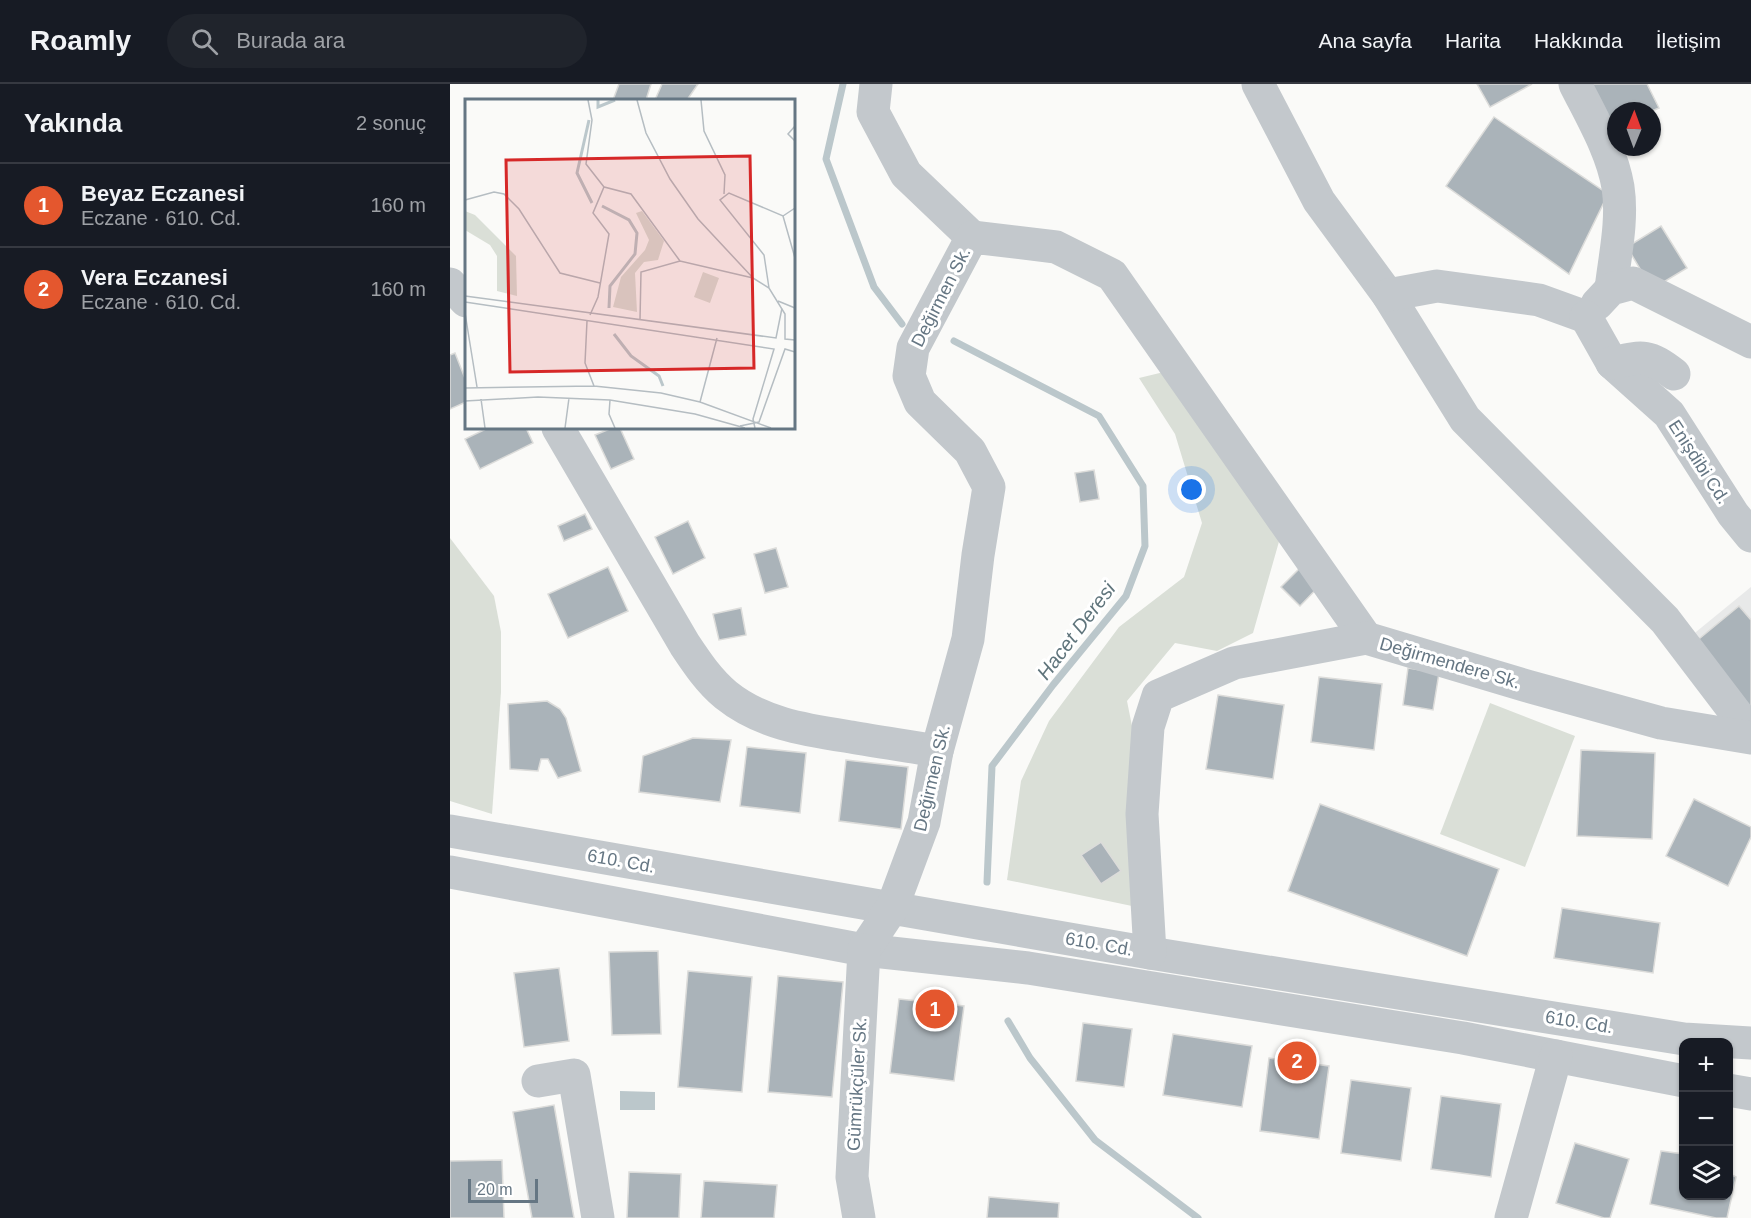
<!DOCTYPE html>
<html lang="tr">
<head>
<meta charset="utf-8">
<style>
	:root { --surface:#171b24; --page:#20242c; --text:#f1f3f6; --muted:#9ea1a6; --line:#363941; --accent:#e4572e }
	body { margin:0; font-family:Helvetica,sans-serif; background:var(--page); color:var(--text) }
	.controls { position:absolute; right:18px; bottom:18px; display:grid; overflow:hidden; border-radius:12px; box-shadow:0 2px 4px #0004 }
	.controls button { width:54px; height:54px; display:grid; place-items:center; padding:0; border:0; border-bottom:2px solid var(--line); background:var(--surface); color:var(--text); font:30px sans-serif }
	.compass { position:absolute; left:1157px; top:18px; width:54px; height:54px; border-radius:50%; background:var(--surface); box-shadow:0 2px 4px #0004; rotate:1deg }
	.scale { position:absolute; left:18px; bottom:15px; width:70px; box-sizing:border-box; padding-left:6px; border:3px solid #657683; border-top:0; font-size:16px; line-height:21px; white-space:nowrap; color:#657683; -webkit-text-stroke:4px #fff; paint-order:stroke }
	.you { position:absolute; left:742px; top:406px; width:21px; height:21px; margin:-15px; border:4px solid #fff; border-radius:50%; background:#1a73e8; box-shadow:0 0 0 9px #1a73e833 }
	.badge { display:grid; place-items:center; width:39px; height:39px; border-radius:50%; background:var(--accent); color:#fff; font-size:20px; font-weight:700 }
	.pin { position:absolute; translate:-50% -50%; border:3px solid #fff; box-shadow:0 2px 6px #0006 }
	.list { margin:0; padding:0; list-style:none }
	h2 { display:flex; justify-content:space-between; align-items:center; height:78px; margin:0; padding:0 24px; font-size:26px }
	h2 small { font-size:20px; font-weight:400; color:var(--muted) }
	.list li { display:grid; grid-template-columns:39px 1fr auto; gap:18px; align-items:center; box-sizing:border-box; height:84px; padding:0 24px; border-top:2px solid var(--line) }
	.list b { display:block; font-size:22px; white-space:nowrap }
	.list p { margin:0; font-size:20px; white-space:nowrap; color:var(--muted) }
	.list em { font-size:20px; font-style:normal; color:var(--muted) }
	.icon { flex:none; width:33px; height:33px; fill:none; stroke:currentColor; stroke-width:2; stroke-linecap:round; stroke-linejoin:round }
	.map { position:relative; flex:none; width:1301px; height:1134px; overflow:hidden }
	header { display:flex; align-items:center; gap:36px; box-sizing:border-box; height:84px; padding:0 30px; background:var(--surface); border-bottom:2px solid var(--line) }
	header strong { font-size:28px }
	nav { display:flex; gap:33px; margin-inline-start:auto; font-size:21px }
	.search { width:420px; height:54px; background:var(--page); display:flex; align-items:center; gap:15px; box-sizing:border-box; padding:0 21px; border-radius:33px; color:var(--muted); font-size:22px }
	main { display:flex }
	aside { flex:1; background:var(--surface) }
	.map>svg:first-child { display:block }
	.built { fill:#e8e9e9 }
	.green { fill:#dadfd7 }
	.water { fill:#bbc7cb }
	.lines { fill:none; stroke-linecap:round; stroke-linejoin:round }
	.stream { stroke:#bbc7cb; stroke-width:7 }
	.building { fill:#aab3b9; stroke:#dcdcda; stroke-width:1.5 }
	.minor { stroke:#c3c8cc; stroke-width:33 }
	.labels { text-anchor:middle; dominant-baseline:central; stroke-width:6; stroke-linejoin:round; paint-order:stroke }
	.street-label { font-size:18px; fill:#657683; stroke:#fff }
	.water-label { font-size:20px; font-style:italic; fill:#60757c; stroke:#fff }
	.inset-river { fill:none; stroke:#bbc7cb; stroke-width:3 }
	.inset-road { fill:none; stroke:#b5bdc2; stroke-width:1.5 }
	.view { fill:#d62828; fill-opacity:0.15; stroke:#d62828; stroke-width:3 }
	.inset-edge { fill:none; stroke:#657683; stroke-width:3 }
</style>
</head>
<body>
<header>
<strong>Roamly</strong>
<div class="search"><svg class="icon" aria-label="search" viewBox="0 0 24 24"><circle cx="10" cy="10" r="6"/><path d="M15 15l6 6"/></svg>Burada ara</div>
<nav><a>Ana sayfa</a><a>Harita</a><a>Hakkında</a><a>İletişim</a></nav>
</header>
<main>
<aside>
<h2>Yakında<small>2 sonuç</small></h2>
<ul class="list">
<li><span class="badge">1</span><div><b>Beyaz Eczanesi</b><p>Eczane · 610. Cd.</p></div><em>160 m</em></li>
<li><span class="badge">2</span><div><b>Vera Eczanesi</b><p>Eczane · 610. Cd.</p></div><em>160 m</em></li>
</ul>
</aside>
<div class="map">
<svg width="1301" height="1134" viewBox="0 0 1301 1134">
	<rect width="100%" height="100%" fill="#fafaf8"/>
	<!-- built -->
	<path class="built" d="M1301,503V625L1235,557Z"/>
	<!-- green -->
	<g class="green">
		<path d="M718,287L832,447L803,549L767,567L725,559L677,617L683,647L682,822L557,796L571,697L599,637L669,543L734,493L752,439L725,350L689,294Z"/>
		<path d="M0,454L44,512L51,548V608L42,730L0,717Z"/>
		<path d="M1040,619L1125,652L1075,783L990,750Z"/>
	</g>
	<!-- water -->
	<path class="water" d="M170,1007L205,1008V1026H170Z"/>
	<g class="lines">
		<!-- stream -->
		<g class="stream">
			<path d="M393,0L376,75L424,203L452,240"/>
			<path d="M504,257L649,332L693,402L695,462L676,512L603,601L542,682L537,798"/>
			<path d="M558,937L580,974L645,1056L748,1134"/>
		</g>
	</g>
	<!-- building -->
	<g class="building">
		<path d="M169,0H201L196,16H163Z"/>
		<path d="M212,0H248L237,16H205Z"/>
		<path d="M1027,0H1082L1040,23Z"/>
		<path d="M1139,0H1197L1209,24L1202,27H1166V44L1161,46Z"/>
		<path d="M1044,33L1158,110L1119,190L996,102Z"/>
		<path d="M1211,142L1237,184L1202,205L1177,163Z"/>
		<path d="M5,269L16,297V318L0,325V271Z"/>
		<path d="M38,344H76L83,359L30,385L15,355Z"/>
		<path d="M162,344H170L184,375L161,385L145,351Z"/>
		<path d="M644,386L649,415L630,418L625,389Z"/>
		<path d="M135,430L142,445L114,457L108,442Z"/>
		<path d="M238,437L255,474L223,490L205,453Z"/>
		<path d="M326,464L338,503L315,509L304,470Z"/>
		<path d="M856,478L875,496L850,522L831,503Z"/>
		<path d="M158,483L178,527L118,554L98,510Z"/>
		<path d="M1289,522L1301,536V628L1244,559Z"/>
		<path d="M291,524L296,551L269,556L263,530Z"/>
		<path d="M958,584L989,589L983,626L953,621Z"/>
		<path d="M869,593L932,600L924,666L861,658Z"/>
		<path d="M768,611L834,621L823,695L756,685Z"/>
		<path d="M97,617L110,625L116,634L131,687L108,694L98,675H91L88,687L60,685L58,620Z"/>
		<path d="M243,654L281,656L270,718L189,708L193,672Z"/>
		<path d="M297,663L356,669L350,729L290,722Z"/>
		<path d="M1131,666L1205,669L1202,755L1127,752Z"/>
		<path d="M396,676L458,683L451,745L389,737Z"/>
		<path d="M1244,715L1301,743V753L1278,802L1216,772Z"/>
		<path d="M870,720L1049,785L1017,872L838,807Z"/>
		<path d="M651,758L671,787L651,800L631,771Z"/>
		<path d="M1112,824L1210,839L1203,889L1104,874Z"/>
		<path d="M208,867L211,950L162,951L159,868Z"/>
		<path d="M109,884L119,957L74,963L64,889Z"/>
		<path d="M238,887L302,893L292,1008L228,1003Z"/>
		<path d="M328,892L393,898L382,1013L318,1008Z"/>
		<path d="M449,915L514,922L504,997L440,989Z"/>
		<path d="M633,939L682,945L674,1003L626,997Z"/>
		<path d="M723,950L802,962L792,1023L713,1011Z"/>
		<path d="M819,974L879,982L869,1055L810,1047Z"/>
		<path d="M901,996L961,1004L951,1077L891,1069Z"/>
		<path d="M991,1012L1051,1020L1041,1093L981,1085Z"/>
		<path d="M104,1021L124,1134H82L63,1028Z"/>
		<path d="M1125,1059L1179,1075L1160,1134H1154L1106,1119Z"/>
		<path d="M1211,1067L1234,1070V1112H1278V1089L1286,1093L1277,1134H1266L1200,1120Z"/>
		<path d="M52,1076L54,1134H0V1077Z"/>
		<path d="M179,1088L231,1090L229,1134H177Z"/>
		<path d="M254,1097L327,1101L324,1134H251Z"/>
		<path d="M539,1113L609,1119L608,1134H537Z"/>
	</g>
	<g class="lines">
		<!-- minor -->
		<g class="minor">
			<path d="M426,0L423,28L456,90L522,153"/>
			<path d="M808,0L869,117L938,211L1015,335L1215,536L1301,649"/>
			<path d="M1125,0C1141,32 1162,67 1168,103C1173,136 1165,171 1161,205"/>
			<path d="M0,200L16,217"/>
			<path d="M938,211L987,202L1089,216L1136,233"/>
			<path d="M1147,220L1161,205L1183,199L1301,258"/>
			<path d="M1136,233L1162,279L1219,330L1283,430L1301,452"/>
			<path d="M1162,279C1193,272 1198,270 1224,290"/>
			<path d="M108,344L235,561C247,579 259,597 276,611C312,640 356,646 401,653C429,658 458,662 487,667"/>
			<path d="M0,747L700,869L1234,955L1301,959"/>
			<path d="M0,788L414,866L578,884L1013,954L1234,997"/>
			<path d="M414,866L442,824L474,738L487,667L518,555L528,471L539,403L520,367L470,318L459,292L463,264L522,153L606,163L662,191L916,554"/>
			<path d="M700,869L692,730L698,643L708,612L784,579L916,554L1077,602L1211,639L1301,654"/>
			<path d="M88,997L124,991L148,1134"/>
			<path d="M1278,1006L1301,1010"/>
			<path d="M409,1134L402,1093L414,866"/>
			<path d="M1061,1134L1106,972"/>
		</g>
	</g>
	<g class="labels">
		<!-- street labels -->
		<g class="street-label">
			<text transform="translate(491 213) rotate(-63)">Değirmen Sk.</text>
			<text transform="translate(1249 378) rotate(57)">Enişdibi Cd.</text>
			<text transform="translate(1000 579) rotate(16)">Değirmendere Sk.</text>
			<text transform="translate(482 694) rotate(-77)">Değirmen Sk.</text>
			<text transform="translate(171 777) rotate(10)">610. Cd.</text>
			<text transform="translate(649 860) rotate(10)">610. Cd.</text>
			<text transform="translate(1129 938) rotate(9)">610. Cd.</text>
			<text transform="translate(407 1000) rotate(-87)">Gümrükçüler Sk.</text>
		</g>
		<!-- water labels -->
		<g class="water-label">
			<text transform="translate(626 547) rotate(-53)">Hacet Deresi</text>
		</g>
	</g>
	<!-- overview -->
	<g transform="translate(15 15)">
		<rect width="330" height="330" fill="#fafaf8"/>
		<path d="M0,112L10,116L51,157L52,197L32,192V157L25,146L0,131ZM177,112L199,142L193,161L179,163L170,174L172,213L148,208L156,178L180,151L184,141L171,114ZM238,173L254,179L245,204L229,198Z" fill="#dadfd7"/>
		<path class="inset-river" d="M133,1V8L150,1M124,21L112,74L127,104M137,107L164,121L172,134L170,155L145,187L144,209M149,235L166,257L194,277L198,287"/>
		<path class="inset-road" d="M123,1L127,21L121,65L139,88M172,1L181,34L205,80L233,120L288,179M236,1L239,32L260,76L259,95M330,27L323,35L330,42M0,101L29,93L39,95L54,110L95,174L135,184M318,117L330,159M304,189L299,156L255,101L264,94L318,117L330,109M0,197L311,239L317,209M313,202L330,209M0,203L309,250L288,320L290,329M0,214L12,288M125,216L133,198L144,135L128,114L139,88L166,95L215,162M175,221L176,173L215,162L288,179L304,189L320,215V240L330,241M122,222L120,264L129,287M0,289L129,287L196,294L235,303L306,329M16,300L20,329M145,301L144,315L150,329M0,302L73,298L145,301L230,315L280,329M235,303L252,239M275,327L294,323L320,250L330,253M100,329L104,299"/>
		<path class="view" d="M285,57L289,269L45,273L41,61Z"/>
		<rect width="330" height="330" class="inset-edge"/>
	</g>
</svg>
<div class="controls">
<button>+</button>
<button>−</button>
<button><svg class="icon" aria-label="layers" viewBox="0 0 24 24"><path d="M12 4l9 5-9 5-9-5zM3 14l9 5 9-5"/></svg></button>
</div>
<svg class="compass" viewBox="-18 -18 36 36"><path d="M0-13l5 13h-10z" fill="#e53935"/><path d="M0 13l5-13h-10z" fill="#9ea1a6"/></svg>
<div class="scale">20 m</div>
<div class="you"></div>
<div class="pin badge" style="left:485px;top:925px">1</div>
<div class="pin badge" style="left:847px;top:977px">2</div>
</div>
</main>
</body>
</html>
